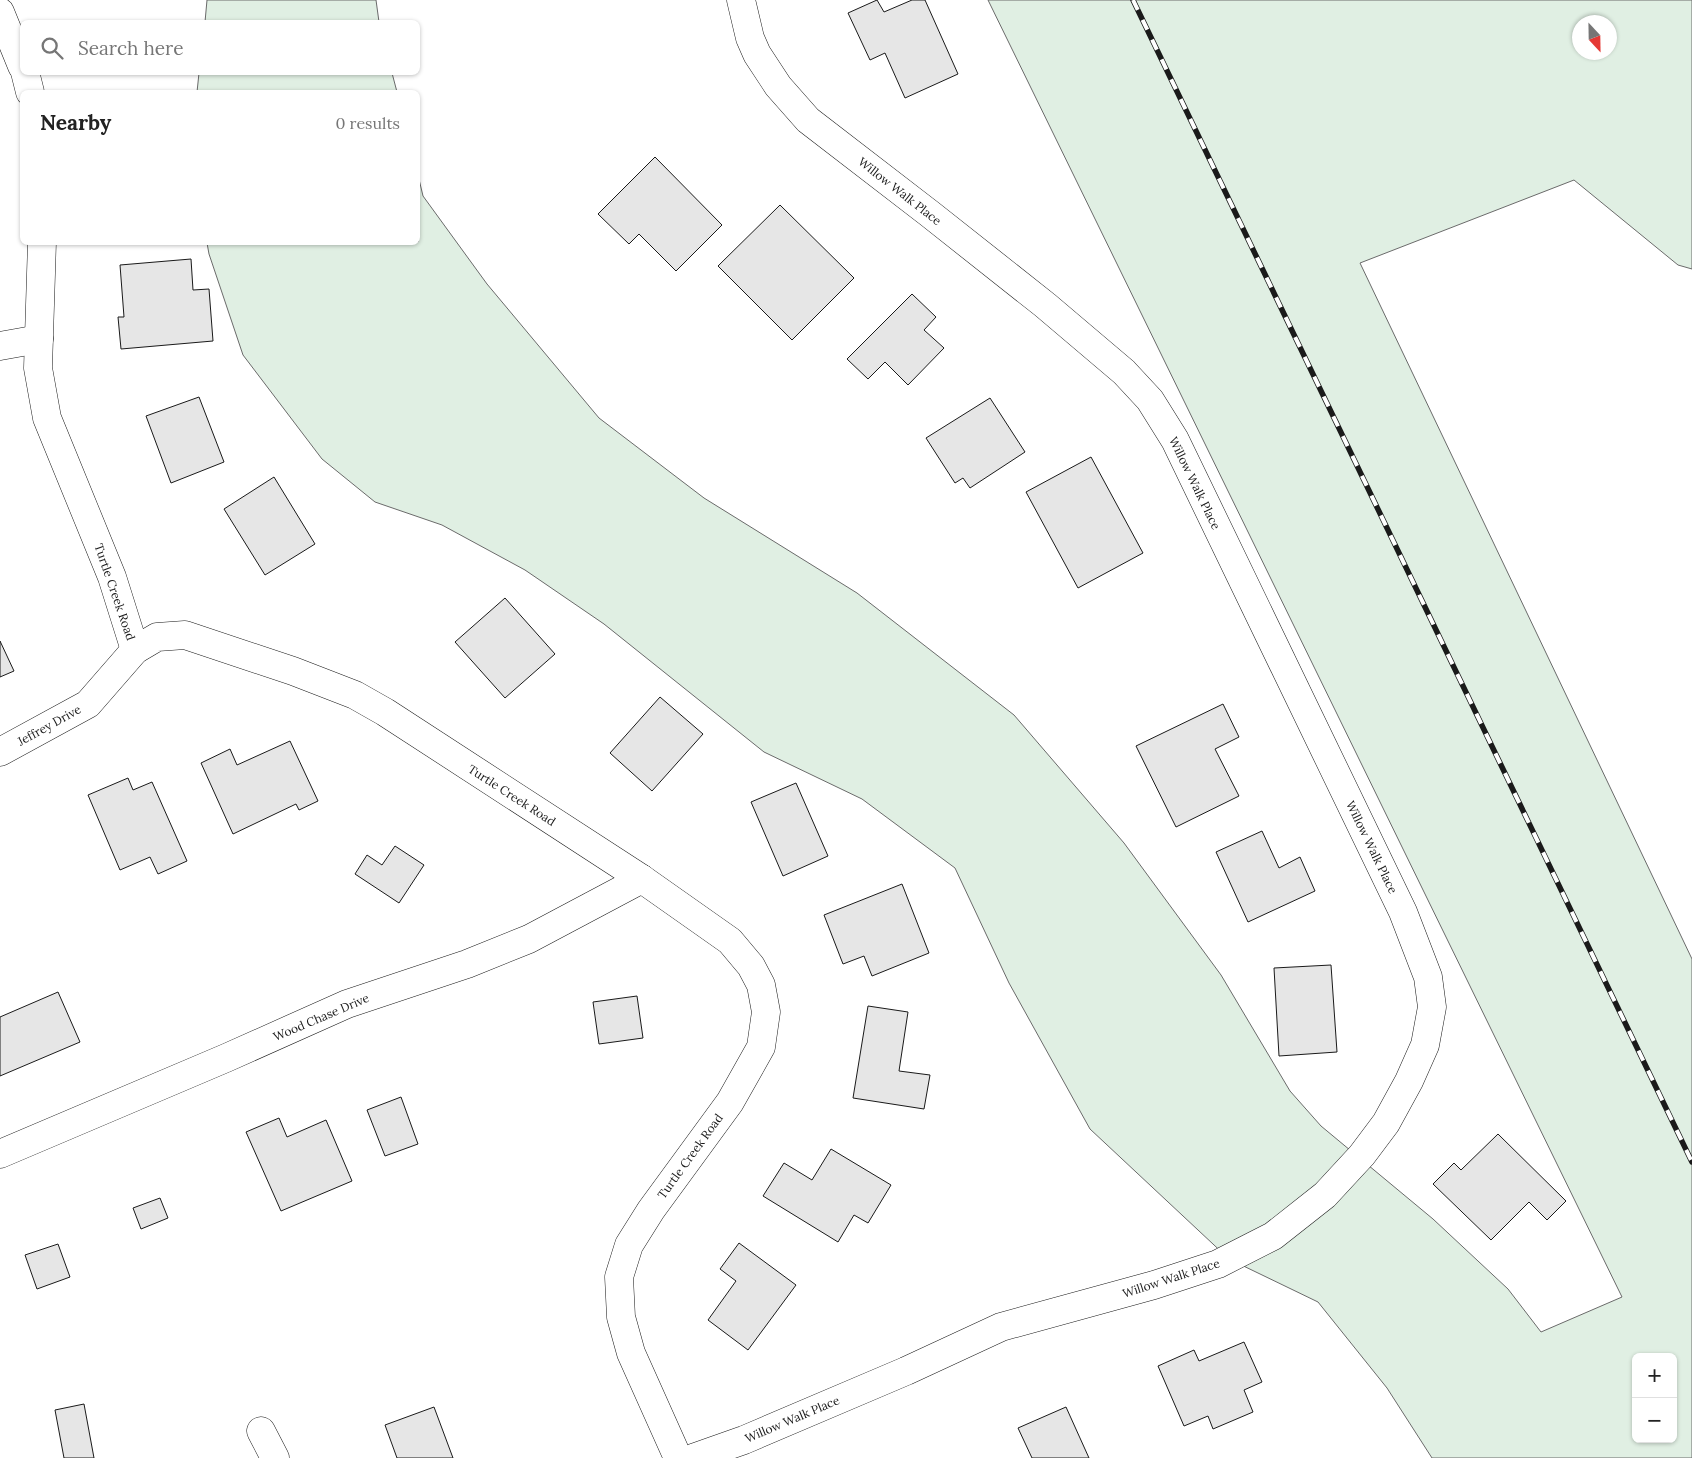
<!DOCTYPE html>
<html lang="en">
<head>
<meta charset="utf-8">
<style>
	:root { --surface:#fff; --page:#f6f6f6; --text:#222; --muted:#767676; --line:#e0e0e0 }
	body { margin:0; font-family:Lora,serif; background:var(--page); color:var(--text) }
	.controls { position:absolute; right:15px; bottom:15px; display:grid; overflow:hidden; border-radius:8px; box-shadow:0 1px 4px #0004 }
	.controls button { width:45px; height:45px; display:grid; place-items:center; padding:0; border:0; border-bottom:1px solid var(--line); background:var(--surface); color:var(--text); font:25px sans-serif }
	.compass { position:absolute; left:1572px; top:15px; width:45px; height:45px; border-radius:50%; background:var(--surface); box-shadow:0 1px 4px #0004; rotate:158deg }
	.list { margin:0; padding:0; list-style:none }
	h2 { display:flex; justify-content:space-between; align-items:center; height:65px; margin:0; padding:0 20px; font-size:21px }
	h2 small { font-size:16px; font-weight:400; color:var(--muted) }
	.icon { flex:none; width:28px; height:28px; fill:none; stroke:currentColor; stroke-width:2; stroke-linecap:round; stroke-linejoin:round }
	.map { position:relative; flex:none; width:1692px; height:1458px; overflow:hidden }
	.search { position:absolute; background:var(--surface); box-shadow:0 1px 4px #0004; left:20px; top:20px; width:400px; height:55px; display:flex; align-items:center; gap:12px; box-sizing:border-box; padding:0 18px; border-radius:8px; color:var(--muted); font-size:19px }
	.panel { position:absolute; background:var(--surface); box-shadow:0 1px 4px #0004; left:20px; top:90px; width:400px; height:155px; border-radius:8px }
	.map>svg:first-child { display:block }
	.green { fill:#e0efe3; stroke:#6a6a6a; fill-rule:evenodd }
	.building { fill:#e6e6e6; stroke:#1a1a1a }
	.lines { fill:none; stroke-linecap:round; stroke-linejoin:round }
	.minor-casing { stroke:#1a1a1a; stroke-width:29 }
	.minor { stroke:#fff; stroke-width:28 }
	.rail-casing { stroke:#1a1a1a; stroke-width:5.5 }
	.rail { stroke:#fff; stroke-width:4; stroke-dasharray:11; stroke-linecap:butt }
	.labels { text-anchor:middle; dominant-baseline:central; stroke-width:4; stroke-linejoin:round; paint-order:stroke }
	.street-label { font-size:12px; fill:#1a1a1a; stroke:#fff }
</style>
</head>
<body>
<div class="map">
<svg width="1692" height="1458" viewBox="0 0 1692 1458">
	<rect width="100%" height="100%" fill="#fff"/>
	<!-- green -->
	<g class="green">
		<path d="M207,0H376L379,22H205Z"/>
		<path d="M988,0H1692V269L1678,265L1574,180L1360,263L1692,959V1458H1432L1387,1388L1318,1302L1229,1259L1090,1129L1009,983L955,868L862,799L764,752L604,624L525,570L442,525L375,502L322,459L243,355L209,254L207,243L418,242V175L423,196L487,284L599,418L704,498L857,593L1014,715L1124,843L1221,975L1290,1091L1321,1126L1433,1219L1508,1289L1541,1332L1622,1297ZM1580,22H1610V52H1580ZM1636,1357H1673V1439H1636Z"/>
		<path d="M199,73H392L397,92H197Z"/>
	</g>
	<!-- building -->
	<g class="building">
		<path d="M877,0L884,12L912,0H925L958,74L905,98L885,53L870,60L848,13Z"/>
		<path d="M655,157L722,225L676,271L639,234L629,244L598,214Z"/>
		<path d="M780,205L854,278L792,340L718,266Z"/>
		<path d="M191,259L193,290L209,289L213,341L121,349L118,317H124L120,265Z"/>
		<path d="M912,294L936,317L924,330L944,348L908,385L885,362L868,379L847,359Z"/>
		<path d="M199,397L224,462L171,483L146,416Z"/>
		<path d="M990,398L1025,452L970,488L963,478L955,483L926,438Z"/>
		<path d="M1091,457L1143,553L1078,588L1026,492Z"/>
		<path d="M274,477L315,544L265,575L224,509Z"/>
		<path d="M505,598L555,654L505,698L455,642Z"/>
		<path d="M0,641L14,671L0,677Z"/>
		<path d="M660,697L703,734L652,791L610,753Z"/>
		<path d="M1223,704L1239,737L1215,749L1239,796L1176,827L1136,746Z"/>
		<path d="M290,741L318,801L299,810L296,804L233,834L201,763L230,749L237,765Z"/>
		<path d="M128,778L133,790L152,782L187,861L158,874L150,857L120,870L88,795Z"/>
		<path d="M796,783L828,856L783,876L751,802Z"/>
		<path d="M1262,831L1279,868L1300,857L1315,891L1248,922L1216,852Z"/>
		<path d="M395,846L424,865L399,903L355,874L367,855L382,865Z"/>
		<path d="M902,884L929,953L872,976L864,956L843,964L824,915Z"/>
		<path d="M1331,965L1337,1052L1279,1056L1274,968Z"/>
		<path d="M58,992L80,1042L0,1076V1017Z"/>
		<path d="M637,996L643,1038L599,1044L593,1002Z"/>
		<path d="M868,1006L908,1012L899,1071L930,1075L924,1109L853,1098Z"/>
		<path d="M401,1097L418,1144L385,1156L367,1110Z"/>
		<path d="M279,1118L287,1137L326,1120L352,1181L281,1211L246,1132Z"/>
		<path d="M1498,1134L1566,1201L1547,1220L1529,1202L1491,1240L1433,1184L1454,1163L1461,1170Z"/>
		<path d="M831,1149L891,1185L868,1223L854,1215L838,1242L763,1196L784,1163L812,1180Z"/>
		<path d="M160,1198L168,1218L141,1229L133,1208Z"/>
		<path d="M739,1243L796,1285L748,1350L708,1320L736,1281L720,1269Z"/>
		<path d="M58,1244L70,1277L37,1289L25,1255Z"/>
		<path d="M1244,1342L1262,1382L1244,1390L1253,1412L1213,1429L1208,1416L1184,1426L1158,1366L1194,1350L1199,1361Z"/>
		<path d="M84,1404L94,1458H64L55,1410Z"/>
		<path d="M434,1407L453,1458H397L385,1425Z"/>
		<path d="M1066,1407L1089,1458H1032L1018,1428Z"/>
	</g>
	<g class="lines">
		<!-- minor casing -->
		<g class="minor-casing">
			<g id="minor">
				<path d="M0,12L22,66"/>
				<path d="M25,72L30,92"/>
				<path d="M42,242L38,368L47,418L112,577L135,650"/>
				<path d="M0,346L39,339"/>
				<path d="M0,752L88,704L135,650L157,637L185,635L293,671L355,695L385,712L642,879L730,941L751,966L761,985L766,1012L761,1047L730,1102L651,1210L629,1245L619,1277L621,1317L631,1353L678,1458"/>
				<path d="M0,1154L226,1058L347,1004L467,964L529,939L642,879"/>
				<path d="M261,1431L275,1458"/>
				<path d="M693,1458L744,1440L906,1371L1001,1327L1154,1285L1218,1264L1273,1236L1325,1195L1362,1155L1386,1123L1409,1081L1425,1045L1432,1007L1428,977L1403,912L1175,440L1150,400L1124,372L1045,305L930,214L808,120L778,86L757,54L750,38L741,0"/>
			</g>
		</g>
		<!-- minor -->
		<use href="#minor" class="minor"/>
		<!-- rail casing -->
		<g class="rail-casing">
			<path id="rail" d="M1133,0L1692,1162"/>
		</g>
		<!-- rail -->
		<use href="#rail" class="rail"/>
	</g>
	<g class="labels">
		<!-- street labels -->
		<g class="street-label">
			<text transform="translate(900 191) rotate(38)">Willow Walk Place</text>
			<text transform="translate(1195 483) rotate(64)">Willow Walk Place</text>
			<text transform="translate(115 592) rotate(71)">Turtle Creek Road</text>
			<text transform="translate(49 725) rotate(-29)">Jeffrey Drive</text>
			<text transform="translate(512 795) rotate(33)">Turtle Creek Road</text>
			<text transform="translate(1372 847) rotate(64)">Willow Walk Place</text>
			<text transform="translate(321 1017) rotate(-23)">Wood Chase Drive</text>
			<text transform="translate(690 1156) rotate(-54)">Turtle Creek Road</text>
			<text transform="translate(1171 1278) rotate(-18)">Willow Walk Place</text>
			<text transform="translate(792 1419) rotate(-23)">Willow Walk Place</text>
		</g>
	</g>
</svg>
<div class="controls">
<button>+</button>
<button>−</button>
</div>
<svg class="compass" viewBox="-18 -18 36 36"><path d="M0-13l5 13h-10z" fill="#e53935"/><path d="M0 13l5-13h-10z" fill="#767676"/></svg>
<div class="search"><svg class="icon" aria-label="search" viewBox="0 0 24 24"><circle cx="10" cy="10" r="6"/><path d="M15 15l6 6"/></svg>Search here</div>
<section class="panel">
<h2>Nearby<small>0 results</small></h2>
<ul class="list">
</ul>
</section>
</div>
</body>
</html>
